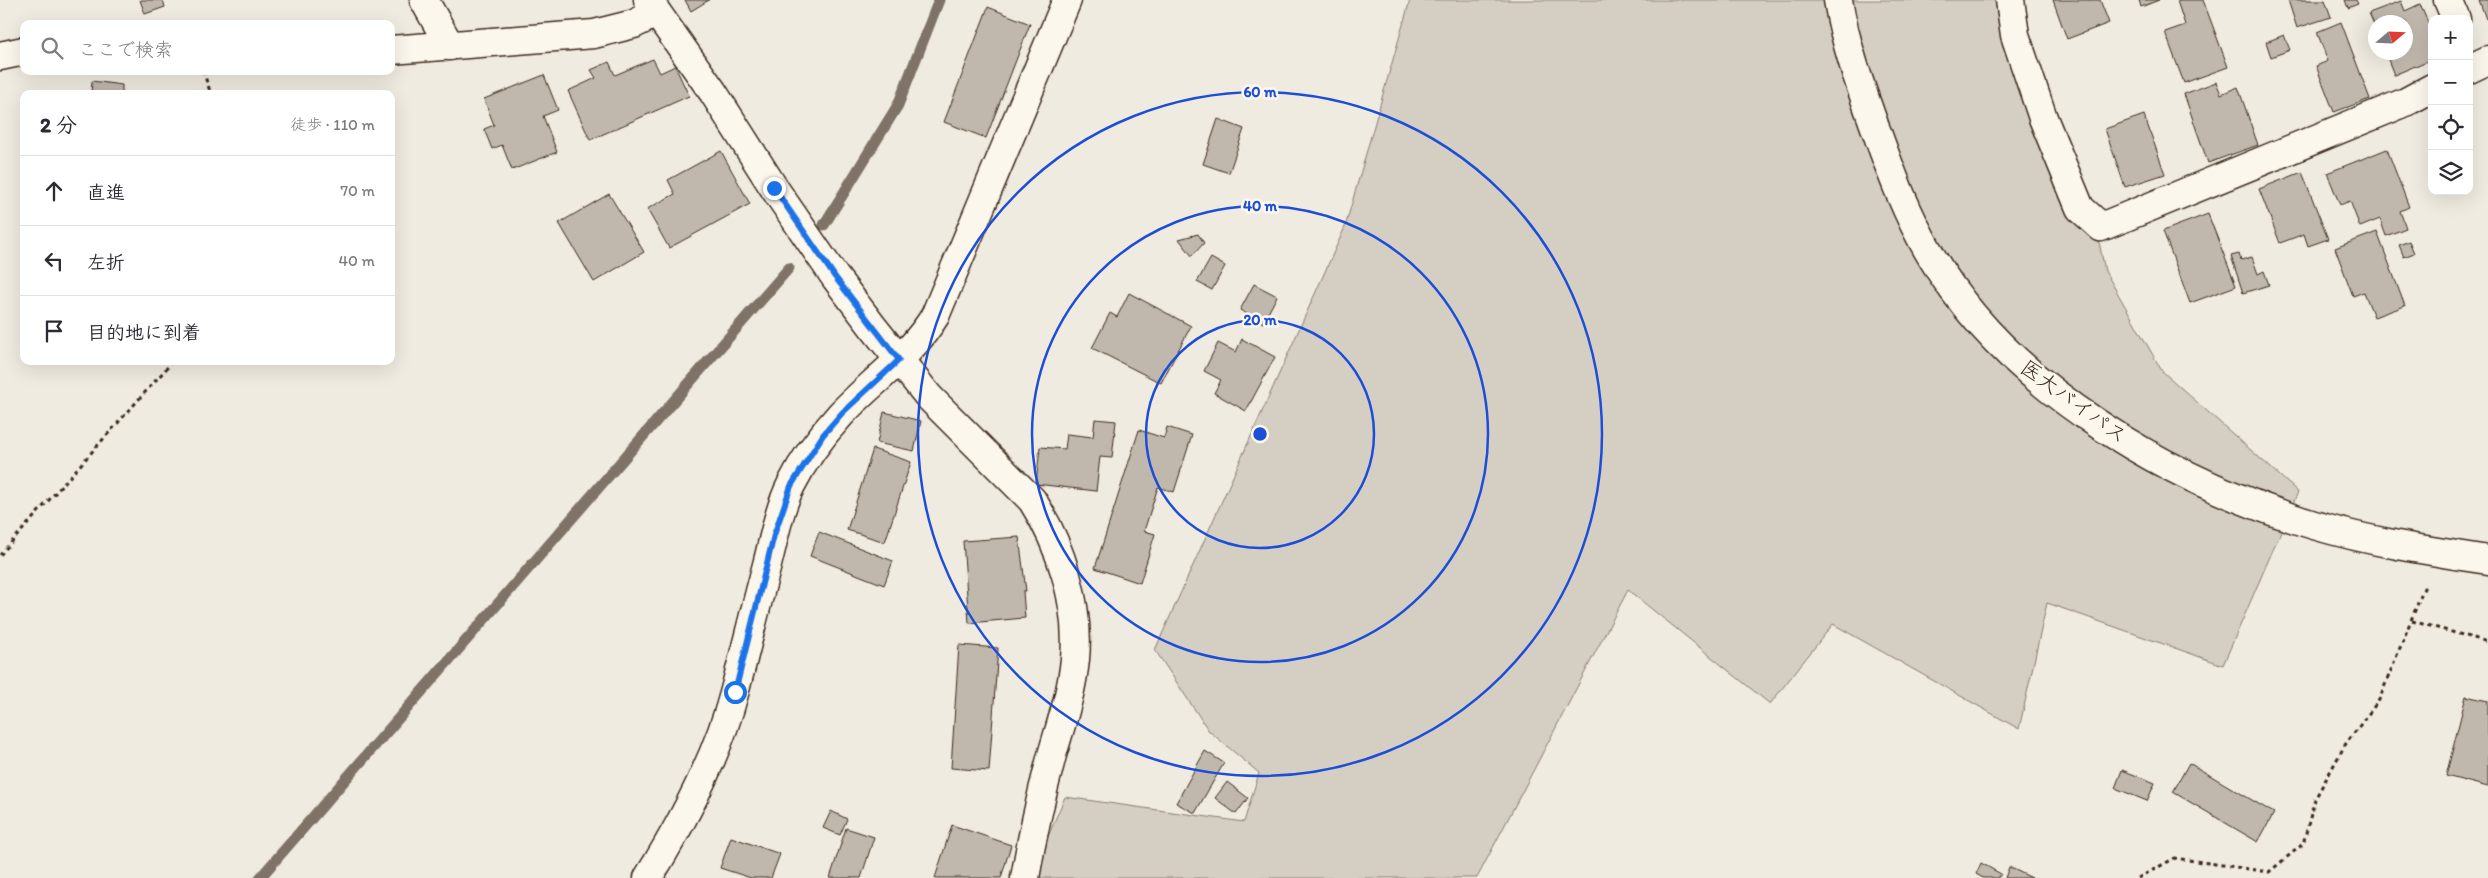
<!DOCTYPE html>
<html lang="ja">
<head>
<meta charset="utf-8">
<style>
	:root { --surface:#fff; --page:#f7f7f7; --text:#2b2b33; --muted:#7c7c81; --line:#e1e1e2 }
	body { margin:0; font-family:Itim,"Klee One",sans-serif; background:var(--page); color:var(--text) }
	.controls { position:absolute; right:15px; top:15px; display:grid; overflow:hidden; border-radius:10px; box-shadow:0 5px 20px #0002 }
	.controls button { width:45px; height:45px; display:grid; place-items:center; padding:0; border:0; border-bottom:1px solid var(--line); background:var(--surface); color:var(--text); font:25px sans-serif }
	.compass { position:absolute; left:2368px; top:15px; width:45px; height:45px; border-radius:50%; background:var(--surface); box-shadow:0 5px 20px #0002; rotate:71deg }
	.stop { position:absolute; width:15px; height:15px; margin:-11px; border:4px solid #1a73e8; border-radius:50%; background:#fff }
	.stop.end { background:#1a73e8; border-color:#fff; box-shadow:0 1px 5px #0008 }
	.list { margin:0; padding:0; list-style:none }
	h2 { display:flex; justify-content:space-between; align-items:center; height:65px; margin:0; padding:0 20px; font-size:21px }
	h2 small { font-size:16px; font-weight:400; color:var(--muted) }
	.list li { display:grid; grid-template-columns:32px 1fr auto; gap:15px; align-items:center; box-sizing:border-box; height:70px; padding:0 20px; border-top:1px solid var(--line) }
	.list b { display:block; font-size:19px; white-space:nowrap }
	.list em { font-size:16px; font-style:normal; color:var(--muted) }
	.icon { flex:none; width:28px; height:28px; fill:none; stroke:currentColor; stroke-width:2; stroke-linecap:round; stroke-linejoin:round }
	.map { position:relative; flex:none; width:2488px; height:878px; overflow:hidden }
	.search { position:absolute; background:var(--surface); box-shadow:0 5px 20px #0002; left:20px; top:20px; width:375px; height:55px; display:flex; align-items:center; gap:12px; box-sizing:border-box; padding:0 18px; border-radius:10px; color:var(--muted); font-size:19px }
	.panel { position:absolute; background:var(--surface); box-shadow:0 5px 20px #0002; left:20px; top:90px; width:375px; height:275px; border-radius:10px }
	.map>svg:first-child { display:block }
	.green { fill:#d5cec3; stroke:#887c70 }
	.lines { fill:none; stroke-linecap:round; stroke-linejoin:round }
	.stream { stroke:#7f7367; stroke-width:11 }
	.building { fill:#c0b8ad; stroke:#3b2a1e }
	.minor-casing { stroke:#3b2a1e; stroke-width:31 }
	.secondary-casing { stroke:#3b2a1e; stroke-width:31 }
	.path { stroke:#3b2a1e; stroke-width:3; stroke-dasharray:4 4; stroke-linecap:butt }
	.minor { stroke:#fbf7ec; stroke-width:28 }
	.secondary { stroke:#fbf7ec; stroke-width:28 }
	.route { stroke:#1a73e8; stroke-width:6 }
	.ring { fill:none; stroke:#1d4ed8; stroke-width:2.5 }
	.labels { text-anchor:middle; dominant-baseline:central; stroke-width:5; stroke-linejoin:round; paint-order:stroke }
	.street-label { font-size:21px; fill:#3b2a1e; stroke:#fbf7ec }
	.centre { fill:#1d4ed8; stroke:#fbf7ec; stroke-width:2.5 }
	.ring-label { font-size:15px; text-anchor:middle; font-weight:bold; fill:#1d4ed8; stroke:#fbf7ec; stroke-width:5; stroke-linejoin:round; paint-order:stroke }
</style>
</head>
<body>
<div class="map">
<svg width="2488" height="878" viewBox="0 0 2488 878">
	<rect width="100%" height="100%" fill="#f0ebe0"/>
	<filter id="ink" filterUnits="userSpaceOnUse"><feTurbulence type="fractalNoise" baseFrequency=".02" numOctaves="2"/><feDisplacementMap in="SourceGraphic" scale="10" xChannelSelector="R" yChannelSelector="G"/><feConvolveMatrix kernelMatrix="1 2 1 2 8 2 1 2 1" color-interpolation-filters="sRGB"/></filter>
	<g filter="url(#ink)">
		<!-- green -->
		<path class="green" d="M1410,0H2003L2097,232L2105,271L2162,371L2298,492L2223,665L2047,603L2019,729L1833,624L1770,704L1628,590L1477,878H1030L1065,797L1244,822L1259,773L1209,731L1155,650L1345,227Z"/>
		<g class="lines">
			<!-- stream -->
			<g class="stream">
				<path d="M824,225L898,105L939,0"/>
				<path d="M260,878L789,268"/>
			</g>
		</g>
		<!-- building -->
		<g class="building">
			<path d="M140,0H163L165,7L145,14Z"/>
			<path d="M685,0H709L691,11Z"/>
			<path d="M2053,0H2100L2109,23L2067,39Z"/>
			<path d="M2139,0H2159L2141,7Z"/>
			<path d="M2180,0H2203L2228,67L2184,83L2165,32L2185,25L2177,1Z"/>
			<path d="M2288,0H2325L2331,17L2297,28Z"/>
			<path d="M2345,0H2356L2358,4L2348,8Z"/>
			<path d="M2479,0H2488V18L2486,19Z"/>
			<path d="M2401,1L2405,11L2420,4L2432,32V59L2394,75L2385,52H2406V22H2376V29L2369,13Z"/>
			<path d="M988,7L1030,24L986,138L944,122Z"/>
			<path d="M2341,22L2370,99L2334,112L2316,66L2328,61L2317,32Z"/>
			<path d="M2284,35L2290,50L2271,57L2266,42Z"/>
			<path d="M653,59L660,73L675,66L689,96L590,140L568,91L596,78L591,70L609,62L615,75Z"/>
			<path d="M544,75L558,110L543,116L557,152L512,170L502,145L492,149L484,129L494,125L484,99Z"/>
			<path d="M92,81L122,85V92L132,94H91Z"/>
			<path d="M2216,82L2221,94L2238,87L2258,145L2208,163L2184,94Z"/>
			<path d="M2144,115L2165,174L2125,187L2105,129Z"/>
			<path d="M1218,119L1244,129L1229,173L1203,164Z"/>
			<path d="M2387,149L2409,207L2400,211L2406,228L2386,236L2380,219L2360,227L2350,201L2340,205L2327,173Z"/>
			<path d="M721,151L750,204L669,248L647,209L675,194L668,180Z"/>
			<path d="M2302,172L2328,239L2308,246L2304,234L2280,243L2259,189Z"/>
			<path d="M609,194L644,252L594,282L559,223Z"/>
			<path d="M2208,214L2236,286L2190,303L2163,231Z"/>
			<path d="M2377,232L2405,306L2374,317L2364,292L2353,296L2335,248Z"/>
			<path d="M1198,234L1204,243L1192,256L1179,239Z"/>
			<path d="M2409,241L2414,253L2404,257L2399,245Z"/>
			<path d="M2239,254L2241,260L2252,257L2258,274L2264,271L2269,285L2243,293L2231,256Z"/>
			<path d="M1211,258L1225,266L1212,290L1197,282Z"/>
			<path d="M1254,284L1277,296L1263,323L1240,310Z"/>
			<path d="M1129,293L1191,326L1161,383L1092,348L1110,313L1117,317Z"/>
			<path d="M1242,339L1275,357L1246,411L1214,393L1221,380L1204,371L1218,343L1236,352Z"/>
			<path d="M884,412L921,421L914,451L877,443Z"/>
			<path d="M1095,419L1116,421L1112,458L1100,457L1096,491L1036,484L1040,447L1065,449L1067,434L1093,437Z"/>
			<path d="M1167,427L1192,435L1174,492L1158,487L1144,531L1155,534L1140,583L1095,568L1139,430L1164,438Z"/>
			<path d="M873,449L911,462L885,542L847,530Z"/>
			<path d="M819,532L893,561L884,585L810,556Z"/>
			<path d="M1019,537L1026,591H1023L1025,618L969,623L963,541Z"/>
			<path d="M959,645L998,648L989,771L951,768Z"/>
			<path d="M2466,696L2488,701V787L2446,776Z"/>
			<path d="M1205,751L1224,763L1195,813L1176,803Z"/>
			<path d="M2189,763L2274,813L2258,842L2173,792Z"/>
			<path d="M2122,770L2155,783L2147,801L2115,788Z"/>
			<path d="M1227,782L1248,798L1236,814L1215,798Z"/>
			<path d="M831,811L847,819L840,835L823,828Z"/>
			<path d="M952,825L1011,845L1001,878H935Z"/>
			<path d="M846,828L874,837L861,878H830Z"/>
			<path d="M731,837L780,854L771,878H751L720,868Z"/>
			<path d="M1981,863L2001,874L1998,878H1983L1976,874Z"/>
			<path d="M2009,867L2032,878H2005Z"/>
		</g>
		<g class="lines">
			<!-- minor casing -->
			<g class="minor-casing">
				<g id="minor">
					<path d="M424,0L450,46"/>
					<path d="M648,0L713,92L774,188L835,277L873,327L929,397L1032,500C1061,545 1080,605 1075,659C1072,692 1061,724 1052,755C1041,796 1032,836 1025,878"/>
					<path d="M2010,0L2015,35L2043,118L2080,208L2101,227L2406,102L2432,88"/>
					<path d="M2448,0L2456,19"/>
					<path d="M391,50L594,34L634,24L656,13"/>
					<path d="M0,56L24,51"/>
					<path d="M2469,69L2488,60"/>
					<path d="M648,878C684,820 718,756 735,690C746,648 756,606 767,565C774,538 779,509 791,485C804,459 822,435 841,414C874,379 909,358 935,316L1067,0"/>
				</g>
			</g>
			<!-- secondary casing -->
			<g class="secondary-casing">
				<path id="secondary" d="M1838,0C1845,44 1861,88 1876,130C1891,172 1907,215 1930,254C2007,388 2170,481 2314,525C2371,542 2430,551 2488,560"/>
			</g>
			<!-- path -->
			<g class="path">
				<path d="M203,71L211,94"/>
				<path d="M0,555L173,361"/>
				<path d="M2412,621L2488,642"/>
				<path d="M2138,878L2175,858L2269,872L2303,844L2315,799L2345,745L2379,700L2426,583"/>
			</g>
			<!-- minor -->
			<use href="#minor" class="minor"/>
			<!-- secondary -->
			<use href="#secondary" class="secondary"/>
		</g>
	</g>
	<g class="lines" filter="url(#ink)">
		<!-- route -->
		<path class="route" d="M735,692L774,535L791,486L823,435L842,413L899,360L835,277L774,188"/>
	</g>
	<!-- distance rings -->
	<g class="ring">
		<circle cx="1260" cy="434" r="114"/>
		<circle cx="1260" cy="434" r="228"/>
		<circle cx="1260" cy="434" r="342"/>
	</g>
	<g class="labels">
		<!-- street labels -->
		<g class="street-label">
			<text transform="translate(2074 401) rotate(36)">医大バイパス</text>
		</g>
	</g>
	<circle cx="1260" cy="434" r="8" class="centre"/>
	<g class="ring-label">
		<text x="1260" y="97">60 m</text>
		<text x="1260" y="211">40 m</text>
		<text x="1260" y="325">20 m</text>
	</g>
</svg>
<div class="controls">
<button>+</button>
<button>−</button>
<button><svg class="icon" aria-label="locate" viewBox="0 0 24 24"><circle cx="12" cy="12" r="6"/><path d="M12 2v4M12 18v4M2 12h4M18 12h4"/></svg></button>
<button><svg class="icon" aria-label="layers" viewBox="0 0 24 24"><path d="M12 4l9 5-9 5-9-5zM3 14l9 5 9-5"/></svg></button>
</div>
<svg class="compass" viewBox="-18 -18 36 36"><path d="M0-13l5 13h-10z" fill="#e53935"/><path d="M0 13l5-13h-10z" fill="#7c7c81"/></svg>
<div class="stop" style="left:735px;top:692px"></div>
<div class="stop end" style="left:774px;top:188px"></div>
<div class="search"><svg class="icon" aria-label="search" viewBox="0 0 24 24"><circle cx="10" cy="10" r="6"/><path d="M15 15l6 6"/></svg>ここで検索</div>
<section class="panel">
<h2>2 分<small>徒歩 · 110 m</small></h2>
<ul class="list">
<li><svg class="icon" aria-label="ahead" viewBox="0 0 24 24"><path d="M12 20V5M6 11l6-6 6 6"/></svg><div><b>直進</b></div><em>70 m</em></li>
<li><svg class="icon" aria-label="left" viewBox="0 0 24 24"><path d="M17 20v-9H6M10 6l-5 5 5 5"/></svg><div><b>左折</b></div><em>40 m</em></li>
<li><svg class="icon" aria-label="arrive" viewBox="0 0 24 24"><path d="M6 21V4h12l-3 4 3 4H6"/></svg><div><b>目的地に到着</b></div></li>
</ul>
</section>
</div>
</body>
</html>
